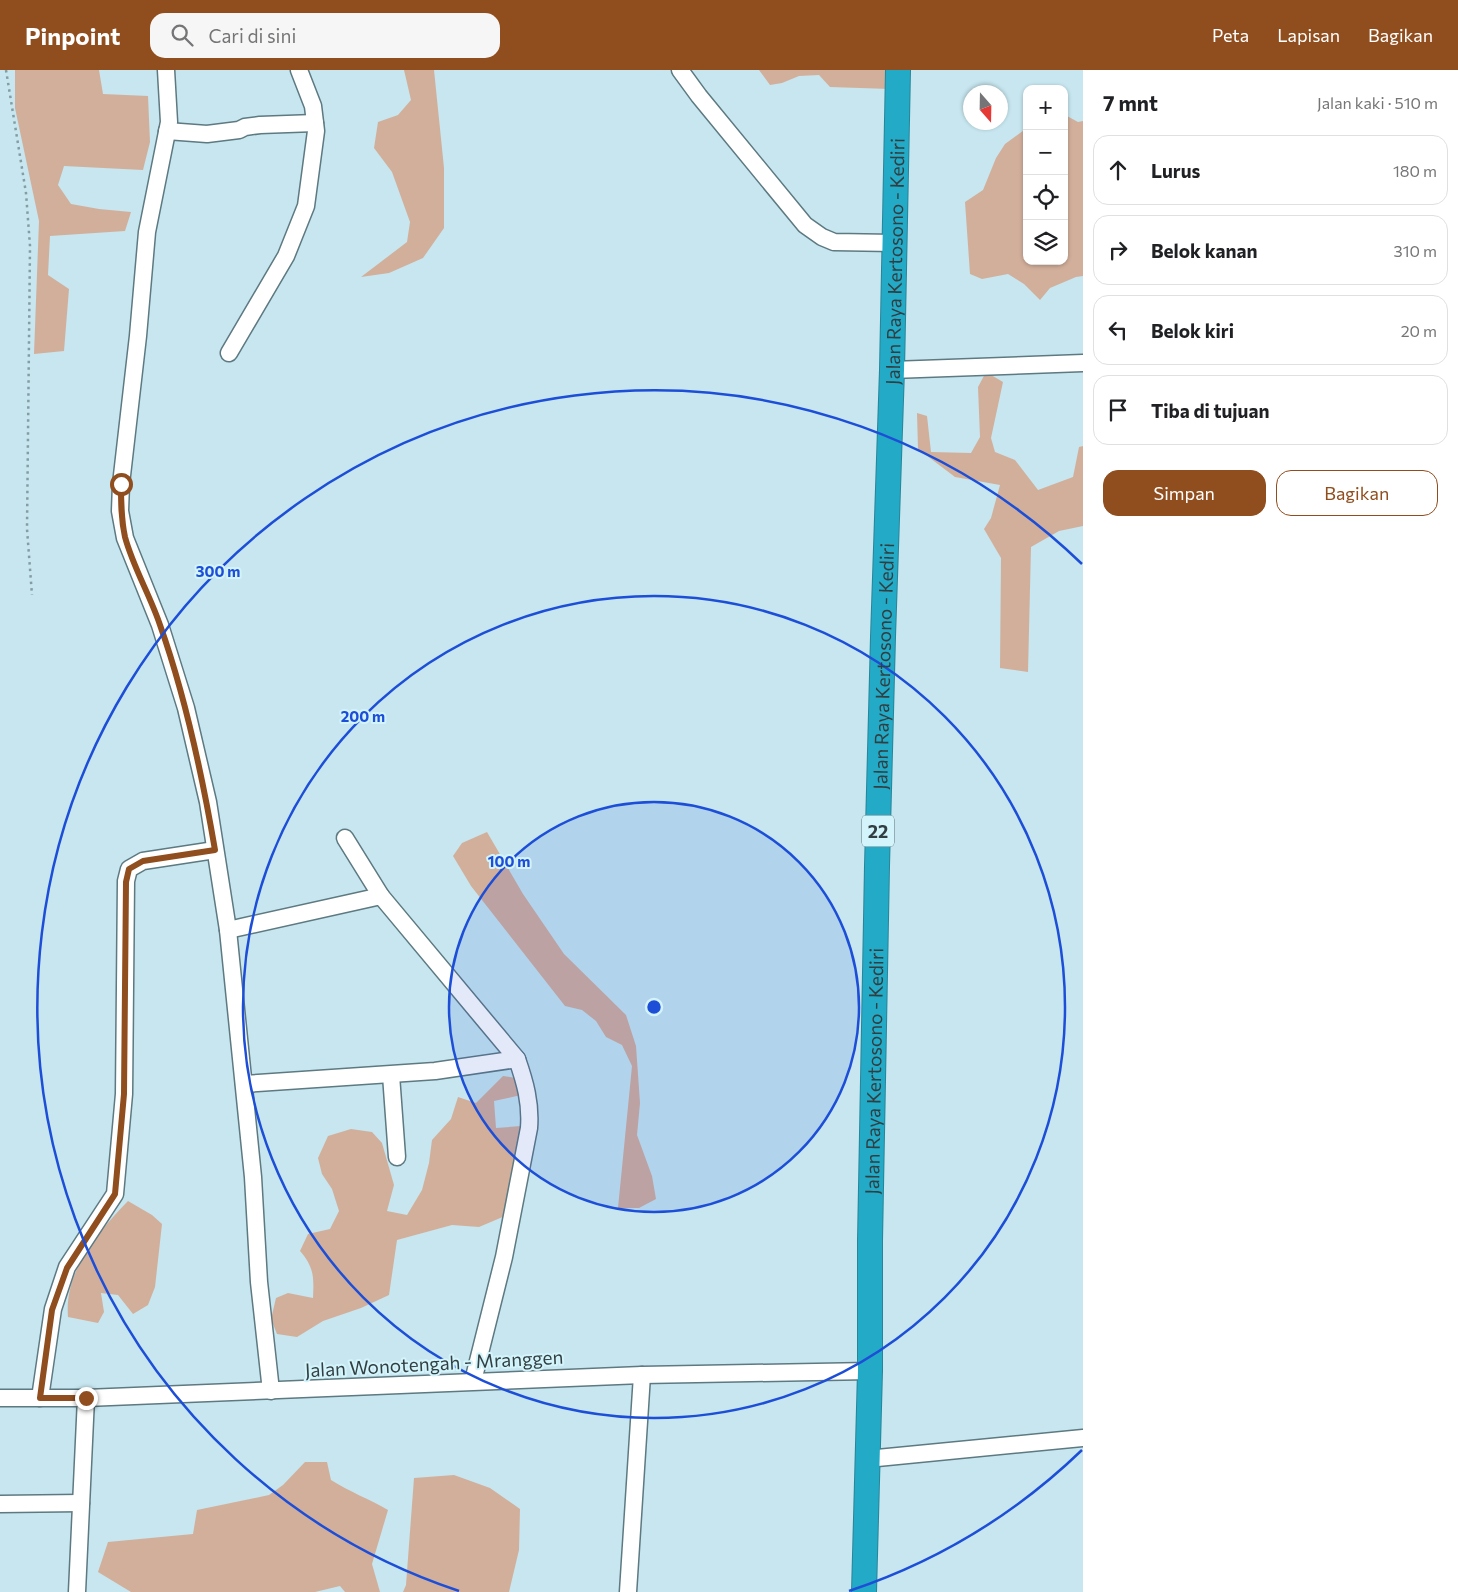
<!DOCTYPE html>
<html lang="id">
<head>
<meta charset="utf-8">
<style>
	:root { --surface:#fff; --page:#f6f6f6; --text:#202124; --muted:#757577; --line:#e0e0e0; --accent:#904d1d }
	body { margin:0; font-family:Commissioner,sans-serif; background:var(--page); color:var(--text) }
	.controls { position:absolute; right:15px; top:15px; display:grid; overflow:hidden; border-radius:10px; box-shadow:0 1px 4px #0004 }
	.controls button { width:45px; height:45px; display:grid; place-items:center; padding:0; border:0; border-bottom:1px solid var(--line); background:var(--surface); color:var(--text); font:25px sans-serif }
	.compass { position:absolute; left:963px; top:15px; width:45px; height:45px; border-radius:50%; background:var(--surface); box-shadow:0 1px 4px #0004; rotate:160deg }
	.stop { position:absolute; width:15px; height:15px; margin:-11px; border:4px solid #904d1d; border-radius:50%; background:#fff }
	.stop.end { background:#904d1d; border-color:#fff; box-shadow:0 1px 5px #0008 }
	.list { margin:0; padding:0; list-style:none }
	h2 { display:flex; justify-content:space-between; align-items:center; height:65px; margin:0; padding:0 20px; font-size:21px }
	h2 small { font-size:16px; font-weight:400; color:var(--muted) }
	.list li { display:grid; grid-template-columns:32px 1fr auto; gap:15px; align-items:center; box-sizing:border-box; height:70px; margin:0 10px 10px; padding:0 10px; border:1px solid var(--line); border-radius:15px }
	.list b { display:block; font-size:19px; white-space:nowrap }
	.list em { font-size:16px; font-style:normal; color:var(--muted) }
	.actions { display:flex; gap:10px; padding:15px 20px }
	.actions a { flex:1; padding:11px 0; border:1px solid var(--accent); border-radius:15px; text-align:center; font-size:18px; color:var(--accent) }
	.actions .main { background:var(--accent); color:#fff }
	.icon { flex:none; width:28px; height:28px; fill:none; stroke:currentColor; stroke-width:2; stroke-linecap:round; stroke-linejoin:round }
	.map { position:relative; flex:none; width:1083px; height:1522px; overflow:hidden }
	header { display:flex; align-items:center; gap:30px; box-sizing:border-box; height:70px; padding:0 25px; background:var(--accent); color:#fff }
	header strong { font-size:24px }
	nav { display:flex; gap:28px; margin-inline-start:auto; font-size:18px }
	.search { width:350px; height:45px; background:var(--page); display:flex; align-items:center; gap:12px; box-sizing:border-box; padding:0 18px; border-radius:15px; color:var(--muted); font-size:19px }
	main { display:flex }
	aside { flex:1; background:var(--surface) }
	.map>svg:first-child { display:block }
	.green { fill:#d2af9b }
	.lines { fill:none; stroke-linecap:round; stroke-linejoin:round }
	.minor-casing { stroke:#5d7981; stroke-width:19 }
	.highway-casing { stroke:#288598; stroke-width:26 }
	.path { stroke:#859ca2; stroke-width:2.5; stroke-dasharray:2.5 4; stroke-linecap:butt }
	.minor { stroke:#fff; stroke-width:16 }
	.highway { stroke:#23aac7; stroke-width:24 }
	.route { stroke:#904d1d; stroke-width:6 }
	.ring { fill:none; stroke:#1d4ed8; stroke-width:2.5 }
	.labels { text-anchor:middle; dominant-baseline:central; stroke-width:4; stroke-linejoin:round; paint-order:stroke }
	.shield { fill:#d4f4fc; stroke:#63757a; stroke-width:1 }
	.shield-label { font-size:18px; font-weight:bold; fill:#323f42 }
	.street-label { font-size:19px; fill:#323f42; stroke:#d4f4fc }
	.centre { fill:#1d4ed8; stroke:#d4f4fc; stroke-width:2.5 }
	.ring-label { font-size:15px; text-anchor:middle; font-weight:bold; fill:#1d4ed8; stroke:#d4f4fc; stroke-width:4; stroke-linejoin:round; paint-order:stroke }
</style>
</head>
<body>
<header>
<strong>Pinpoint</strong>
<div class="search"><svg class="icon" aria-label="search" viewBox="0 0 24 24"><circle cx="10" cy="10" r="6"/><path d="M15 15l6 6"/></svg>Cari di sini</div>
<nav><a>Peta</a><a>Lapisan</a><a>Bagikan</a></nav>
</header>
<main>
<div class="map">
<svg width="1083" height="1522" viewBox="0 0 1083 1522">
	<rect width="100%" height="100%" fill="#c7e6ef"/>
	<!-- green -->
	<g class="green">
		<path d="M15,0H99L103,24L148,26L150,72L143,100L64,96L58,115L71,134L99,139L131,142L125,161L50,166L48,205L69,219L64,281L34,284L39,151L15,38Z"/>
		<path d="M404,0H434L444,98V158L423,188L389,203L361,207L407,172L410,152L392,102L374,78L378,52L398,45L411,30Z"/>
		<path d="M759,0H889L890,19L830,17L819,5L799,6L782,13L770,15Z"/>
		<path d="M1064,31L1067,46L1078,52L1083,51V206L1076,207L1050,218L1040,230L1024,214L1008,204L982,209L970,204L965,132L983,120L996,88L1005,74L1027,58V191H1064Z"/>
		<path d="M986,302L1003,312L991,368L995,382L1015,390L1038,420L1073,407L1079,377L1083,376V456L1059,461L1031,477L1028,602L1000,598L1001,488L984,459L991,448L1000,415L955,407L918,379L917,343L927,346L931,382L971,383L980,367L978,317Z"/>
		<path d="M487,762L523,824L564,884L626,945L636,976L640,1033L637,1065L652,1106L656,1129L639,1138H618L632,996L622,975L606,967L596,951L582,940L565,936L471,816L453,786L462,773Z"/>
		<path d="M503,1006L517,1008L521,1025L494,1031L496,1058L521,1056L518,1087L505,1146L479,1157L452,1155L397,1170L389,1225L361,1238L323,1251L297,1267L277,1264L271,1249L276,1228L288,1223L313,1228C314,1207 314,1197 300,1181L308,1164L330,1159L339,1141L332,1119L322,1104L318,1088L328,1066L351,1059L372,1062L382,1073L394,1115L387,1141L407,1145L422,1120L429,1093L432,1070L451,1049L458,1027L476,1033Z"/>
		<path d="M128,1131L152,1145L162,1154L155,1217L148,1235L133,1244L118,1225L101,1223L104,1242L98,1253L68,1247C64,1201 98,1162 128,1131Z"/>
		<path d="M305,1392H327L331,1410C350,1422 369,1429 388,1440L372,1494L380,1522H345L340,1516L315,1522H131L98,1502L108,1472L193,1464L197,1440L269,1425L283,1415Z"/>
		<path d="M454,1405L490,1418L520,1439L519,1480L509,1522H403L406,1515L414,1408Z"/>
	</g>
	<g class="lines">
		<!-- minor casing -->
		<g class="minor-casing">
			<g id="minor">
				<path d="M166,0L169,52L147,162L138,266L121,414L120,441L125,468L160,555L186,638L208,732L228,860L253,1107L259,1212L271,1321"/>
				<path d="M680,0L699,26L805,155L822,167L834,172L894,173"/>
				<path d="M167,61L207,64L239,60L245,57L260,55L315,53"/>
				<path d="M229,283L286,186L306,136L316,61L313,36L299,0"/>
				<path d="M892,300L1083,293"/>
				<path d="M345,768L381,826"/>
				<path d="M228,860L381,826L517,989C525,1012 531,1033 529,1058L504,1187L473,1311"/>
				<path d="M391,1005L397,1087"/>
				<path d="M244,1014L435,1001L517,989"/>
				<path d="M0,1328H86L642,1305L870,1301"/>
				<path d="M40,1328L53,1239L67,1197L115,1124L124,1024L126,811L129,799L143,791L215,780"/>
				<path d="M867,1389L1083,1368"/>
				<path d="M0,1434L81,1433"/>
				<path d="M77,1522L86,1328"/>
				<path d="M628,1522L642,1305"/>
			</g>
		</g>
		<!-- highway casing -->
		<g class="highway-casing">
			<g id="highway">
				<path id="s1" d="M864,1522L870,1301V1171L877,796L883,567L892,300L898,0"/>
			</g>
		</g>
		<!-- path -->
		<path class="path" d="M6,0L26,123L30,176L27,459L32,525"/>
		<!-- minor -->
		<use href="#minor" class="minor"/>
		<!-- highway -->
		<use href="#highway" class="highway"/>
	</g>
	<g class="lines">
		<!-- route -->
		<path class="route" d="M86,1328H40L52,1240L67,1198L115,1124L124,1024L126,812L129,799L143,791L215,780C202,704 186,628 160,555C150,525 133,497 125,467C121,449 121,432 121,414"/>
	</g>
	<!-- distance rings -->
	<circle cx="654" cy="937" r="205" fill="#1d4ed8" fill-opacity=".12"/>
	<g class="ring">
		<circle cx="654" cy="937" r="205"/>
		<circle cx="654" cy="937" r="411"/>
		<path d="M1082 1380A616 616 0 0 1 849 1521M459 1521A616 616 0 1 1 1082 494"/>
	</g>
	<g class="labels">
		<!-- shield labels -->
		<rect class="shield" x="862" y="745.5" width="32" height="31" rx="4"/>
		<g class="shield-label">
			<text x="878" y="761">22</text>
		</g>
		<!-- street labels -->
		<g class="street-label">
			<text stroke="none"><textPath href="#s1" startOffset="1331">Jalan Raya Kertosono - Kediri</textPath></text>
			<text stroke="none"><textPath href="#s1" startOffset="926">Jalan Raya Kertosono - Kediri</textPath></text>
			<text stroke="none"><textPath href="#s1" startOffset="521">Jalan Raya Kertosono - Kediri</textPath></text>
			<text transform="translate(434 1293) rotate(-3)">Jalan Wonotengah - Mranggen</text>
		</g>
	</g>
	<circle cx="654" cy="937" r="8" class="centre"/>
	<g class="ring-label">
		<text x="218" y="507">300 m</text>
		<text x="363" y="652">200 m</text>
		<text x="509" y="797">100 m</text>
	</g>
</svg>
<div class="controls">
<button>+</button>
<button>−</button>
<button><svg class="icon" aria-label="locate" viewBox="0 0 24 24"><circle cx="12" cy="12" r="6"/><path d="M12 2v4M12 18v4M2 12h4M18 12h4"/></svg></button>
<button><svg class="icon" aria-label="layers" viewBox="0 0 24 24"><path d="M12 4l9 5-9 5-9-5zM3 14l9 5 9-5"/></svg></button>
</div>
<svg class="compass" viewBox="-18 -18 36 36"><path d="M0-13l5 13h-10z" fill="#e53935"/><path d="M0 13l5-13h-10z" fill="#757577"/></svg>
<div class="stop" style="left:121px;top:414px"></div>
<div class="stop end" style="left:86px;top:1328px"></div>
</div>
<aside>
<h2>7 mnt<small>Jalan kaki · 510 m</small></h2>
<ul class="list">
<li><svg class="icon" aria-label="ahead" viewBox="0 0 24 24"><path d="M12 20V5M6 11l6-6 6 6"/></svg><div><b>Lurus</b></div><em>180 m</em></li>
<li><svg class="icon" aria-label="right" viewBox="0 0 24 24"><path d="M7 20v-9h11M14 6l5 5-5 5"/></svg><div><b>Belok kanan</b></div><em>310 m</em></li>
<li><svg class="icon" aria-label="left" viewBox="0 0 24 24"><path d="M17 20v-9H6M10 6l-5 5 5 5"/></svg><div><b>Belok kiri</b></div><em>20 m</em></li>
<li><svg class="icon" aria-label="arrive" viewBox="0 0 24 24"><path d="M6 21V4h12l-3 4 3 4H6"/></svg><div><b>Tiba di tujuan</b></div></li>
</ul>
<div class="actions"><a class="main">Simpan</a><a>Bagikan</a></div>
</aside>
</main>
</body>
</html>
